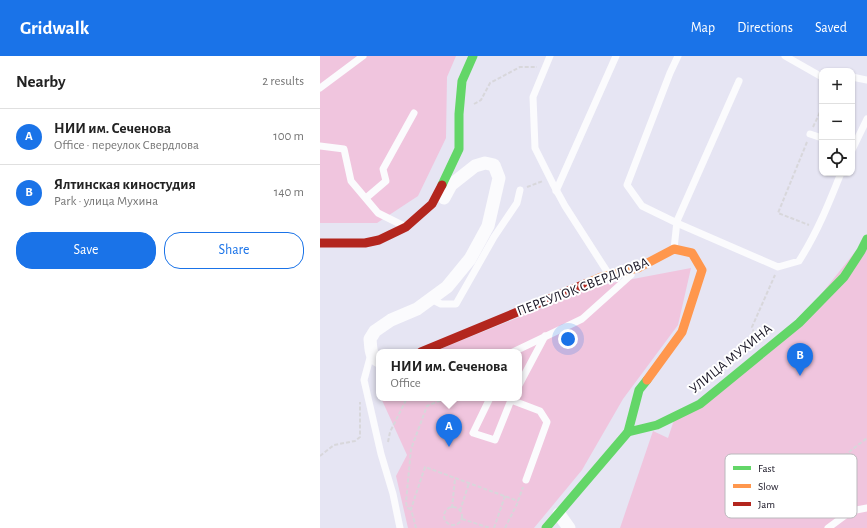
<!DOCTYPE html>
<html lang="en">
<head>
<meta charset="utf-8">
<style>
	:root { --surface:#fff; --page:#f6f6f6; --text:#222; --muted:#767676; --line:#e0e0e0; --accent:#1a73e8 }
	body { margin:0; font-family:"Alegreya Sans",sans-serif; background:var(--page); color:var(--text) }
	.controls { position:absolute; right:12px; top:12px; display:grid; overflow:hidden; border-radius:8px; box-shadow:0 1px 3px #0004 }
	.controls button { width:36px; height:36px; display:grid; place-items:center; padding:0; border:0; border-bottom:1px solid var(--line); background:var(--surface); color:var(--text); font:20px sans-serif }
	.you { position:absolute; left:248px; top:283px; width:14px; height:14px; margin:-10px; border:3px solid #fff; border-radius:50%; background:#1a73e8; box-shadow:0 0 0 6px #1a73e833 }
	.badge { display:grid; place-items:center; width:26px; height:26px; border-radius:50%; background:var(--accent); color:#fff; font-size:13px; font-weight:700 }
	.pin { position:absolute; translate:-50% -33px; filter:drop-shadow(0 1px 2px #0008) }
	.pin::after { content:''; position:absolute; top:21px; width:14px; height:12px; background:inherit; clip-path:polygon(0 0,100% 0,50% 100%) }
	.popup { position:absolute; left:56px; top:293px; width:146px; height:52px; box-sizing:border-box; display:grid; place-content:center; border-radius:8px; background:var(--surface); filter:drop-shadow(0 1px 3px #0005); font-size:13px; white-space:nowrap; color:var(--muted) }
	.popup b { font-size:15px; color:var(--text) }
	.popup::after { content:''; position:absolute; left:50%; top:100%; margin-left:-8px; border:8px solid transparent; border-top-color:var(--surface) }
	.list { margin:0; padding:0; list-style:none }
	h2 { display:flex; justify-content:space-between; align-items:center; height:52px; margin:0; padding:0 16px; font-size:17px }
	h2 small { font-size:13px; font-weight:400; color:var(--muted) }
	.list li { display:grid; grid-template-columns:26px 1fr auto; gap:12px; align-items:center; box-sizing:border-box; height:56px; padding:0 16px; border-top:1px solid var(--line) }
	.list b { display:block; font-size:15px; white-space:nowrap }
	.list p { margin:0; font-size:13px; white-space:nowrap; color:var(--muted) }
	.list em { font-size:13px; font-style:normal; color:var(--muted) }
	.actions { display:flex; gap:8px; padding:12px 16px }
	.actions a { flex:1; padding:9px 0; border:1px solid var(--accent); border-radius:16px; text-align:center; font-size:14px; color:var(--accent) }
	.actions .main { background:var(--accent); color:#fff }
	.icon { flex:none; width:22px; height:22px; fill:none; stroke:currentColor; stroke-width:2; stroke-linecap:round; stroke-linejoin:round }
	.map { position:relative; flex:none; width:547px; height:472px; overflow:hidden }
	header { display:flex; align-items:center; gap:24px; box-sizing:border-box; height:56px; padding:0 20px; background:var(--accent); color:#fff }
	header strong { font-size:19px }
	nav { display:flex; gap:22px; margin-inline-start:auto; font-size:14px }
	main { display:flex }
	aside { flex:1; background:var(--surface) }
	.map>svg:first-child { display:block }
	.green { fill:#f0c5de }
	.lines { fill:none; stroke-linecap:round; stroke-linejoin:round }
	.path { stroke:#d8d7db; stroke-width:2; stroke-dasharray:4 2; stroke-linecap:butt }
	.lane { stroke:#fbfbfd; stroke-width:7 }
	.street { stroke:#fbfbfd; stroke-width:13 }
	.fast { stroke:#63d668; stroke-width:9 }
	.slow { stroke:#ff974d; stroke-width:9 }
	.jam { stroke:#b3261e; stroke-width:9 }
	.labels { text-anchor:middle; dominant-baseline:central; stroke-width:4; stroke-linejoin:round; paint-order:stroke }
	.street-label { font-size:14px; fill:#181524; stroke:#fff }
	.key { fill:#fff; stroke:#bab9bd; stroke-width:1 }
	.key-label { font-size:11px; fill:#181524 }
</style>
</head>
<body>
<header>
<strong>Gridwalk</strong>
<nav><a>Map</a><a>Directions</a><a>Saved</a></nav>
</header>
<main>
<aside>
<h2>Nearby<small>2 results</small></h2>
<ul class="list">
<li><span class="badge">A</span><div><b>НИИ им. Сеченова</b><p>Office · переулок Свердлова</p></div><em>100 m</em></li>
<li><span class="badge">B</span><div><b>Ялтинская киностудия</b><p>Park · улица Мухина</p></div><em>140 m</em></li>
</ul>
<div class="actions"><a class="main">Save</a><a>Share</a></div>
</aside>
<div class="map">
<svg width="547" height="472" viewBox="0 0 547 472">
	<rect width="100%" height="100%" fill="#e6e5f3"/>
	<!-- green -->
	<g class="green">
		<path d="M0,0H136L127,21L126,82L98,140L57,167H0Z"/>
		<path d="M547,181V472H300L333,375L348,382L354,364L470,277Z"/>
		<path d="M371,212L358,269L303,343L262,414L214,472H88L76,420L87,399L61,342H199V296H113L276,230Z"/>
	</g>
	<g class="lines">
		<!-- path -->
		<g class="path">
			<path d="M154,48L161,44L170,27L200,11H217"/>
			<path d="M493,71L502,52"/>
			<path d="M487,86L458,157L489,169"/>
			<path d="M207,131L223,125"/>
			<path d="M436,283L432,271L455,219"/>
			<path d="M68,386L70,376L87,342"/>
			<path d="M0,400L14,389L35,385L40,381V346"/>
			<path d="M510,411L547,382"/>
			<circle cx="133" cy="460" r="9"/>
			<path d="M132,452L135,423"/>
			<path d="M91,453L87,452L86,446L91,393L107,350L126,342"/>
			<path d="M140,455L149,427"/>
			<path d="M142,463L170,472"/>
			<path d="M96,472L91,453L105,411L198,445"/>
			<path d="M174,472L185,440"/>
			<path d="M185,472L197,448L203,431"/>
		</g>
		<!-- lane -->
		<g class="lane">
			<path d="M230,0L213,41L215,92L233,128L245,150L288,217"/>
			<path d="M358,0L350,17L307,129L322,150L359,168L458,211L479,205C497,177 509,147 521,117"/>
			<path d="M465,0L502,21"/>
			<path d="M532,21L547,24"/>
			<path d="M0,32L43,0"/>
			<path d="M490,78L502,82"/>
			<path d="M0,90L24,93L31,125L58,157L84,170"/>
			<path d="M532,94L547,63"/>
			<path d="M236,135L296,0"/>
			<path d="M46,142L66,125L63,113L94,57"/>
			<path d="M354,193L357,165L419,25"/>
			<path d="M111,243L121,248H136L174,181L197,147L200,134"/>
			<path d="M193,296L262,263L311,219"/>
			<path d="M51,298L44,324L61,398L73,438L80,472"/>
			<path d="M199,329L225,280"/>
			<path d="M170,342L153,377L175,384L191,344"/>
			<path d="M192,342L191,344L220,355L227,366L206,424"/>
			<path d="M508,472L531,455L547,452"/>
		</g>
		<!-- street -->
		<g class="street">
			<path d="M59,305C50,301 51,292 50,283L55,275L71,264L97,253L127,231L150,203L168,170L179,122L174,109L165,107L155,110L131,129L124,142"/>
			<path d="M239,458L249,472"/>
		</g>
		<!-- fast -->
		<g class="fast">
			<path d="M122,129L139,93V58L142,25L153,0"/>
			<path d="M308,376L319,334L327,324"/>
			<path d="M226,472L308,376L337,369L380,348L479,267L524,221L541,195L547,183"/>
		</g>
		<!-- slow -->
		<path class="slow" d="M265,228L281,221L318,212L354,193L372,197L382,214L362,276L327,324"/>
		<!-- jam -->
		<g class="jam">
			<path d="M0,187H45L59,184L86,171L112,148L122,129"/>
			<path d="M101,296L265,228"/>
		</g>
	</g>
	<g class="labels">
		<!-- street labels -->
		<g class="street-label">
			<text transform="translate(263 231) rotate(-21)">ПЕРЕУЛОК СВЕРДЛОВА</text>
			<text transform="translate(411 303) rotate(-39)">УЛИЦА МУХИНА</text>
		</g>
	</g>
	<!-- legend -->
	<rect x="405" y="398" width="132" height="64" rx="6" class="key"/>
	<rect x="413" y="410" width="18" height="4" fill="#63d668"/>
	<rect x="413" y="428" width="18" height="4" fill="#ff974d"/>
	<rect x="413" y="446" width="18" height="4" fill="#b3261e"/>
	<g class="key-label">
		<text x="438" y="416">Fast</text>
		<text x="438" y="434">Slow</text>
		<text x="438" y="452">Jam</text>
	</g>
</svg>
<div class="controls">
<button>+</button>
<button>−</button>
<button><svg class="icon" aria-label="locate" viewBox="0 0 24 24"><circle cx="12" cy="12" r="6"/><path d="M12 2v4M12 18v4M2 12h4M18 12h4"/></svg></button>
</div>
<div class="you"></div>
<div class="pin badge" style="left:129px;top:391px">A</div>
<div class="popup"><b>НИИ им. Сеченова</b>Office</div>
<div class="pin badge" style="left:480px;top:320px">B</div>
</div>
</main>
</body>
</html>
